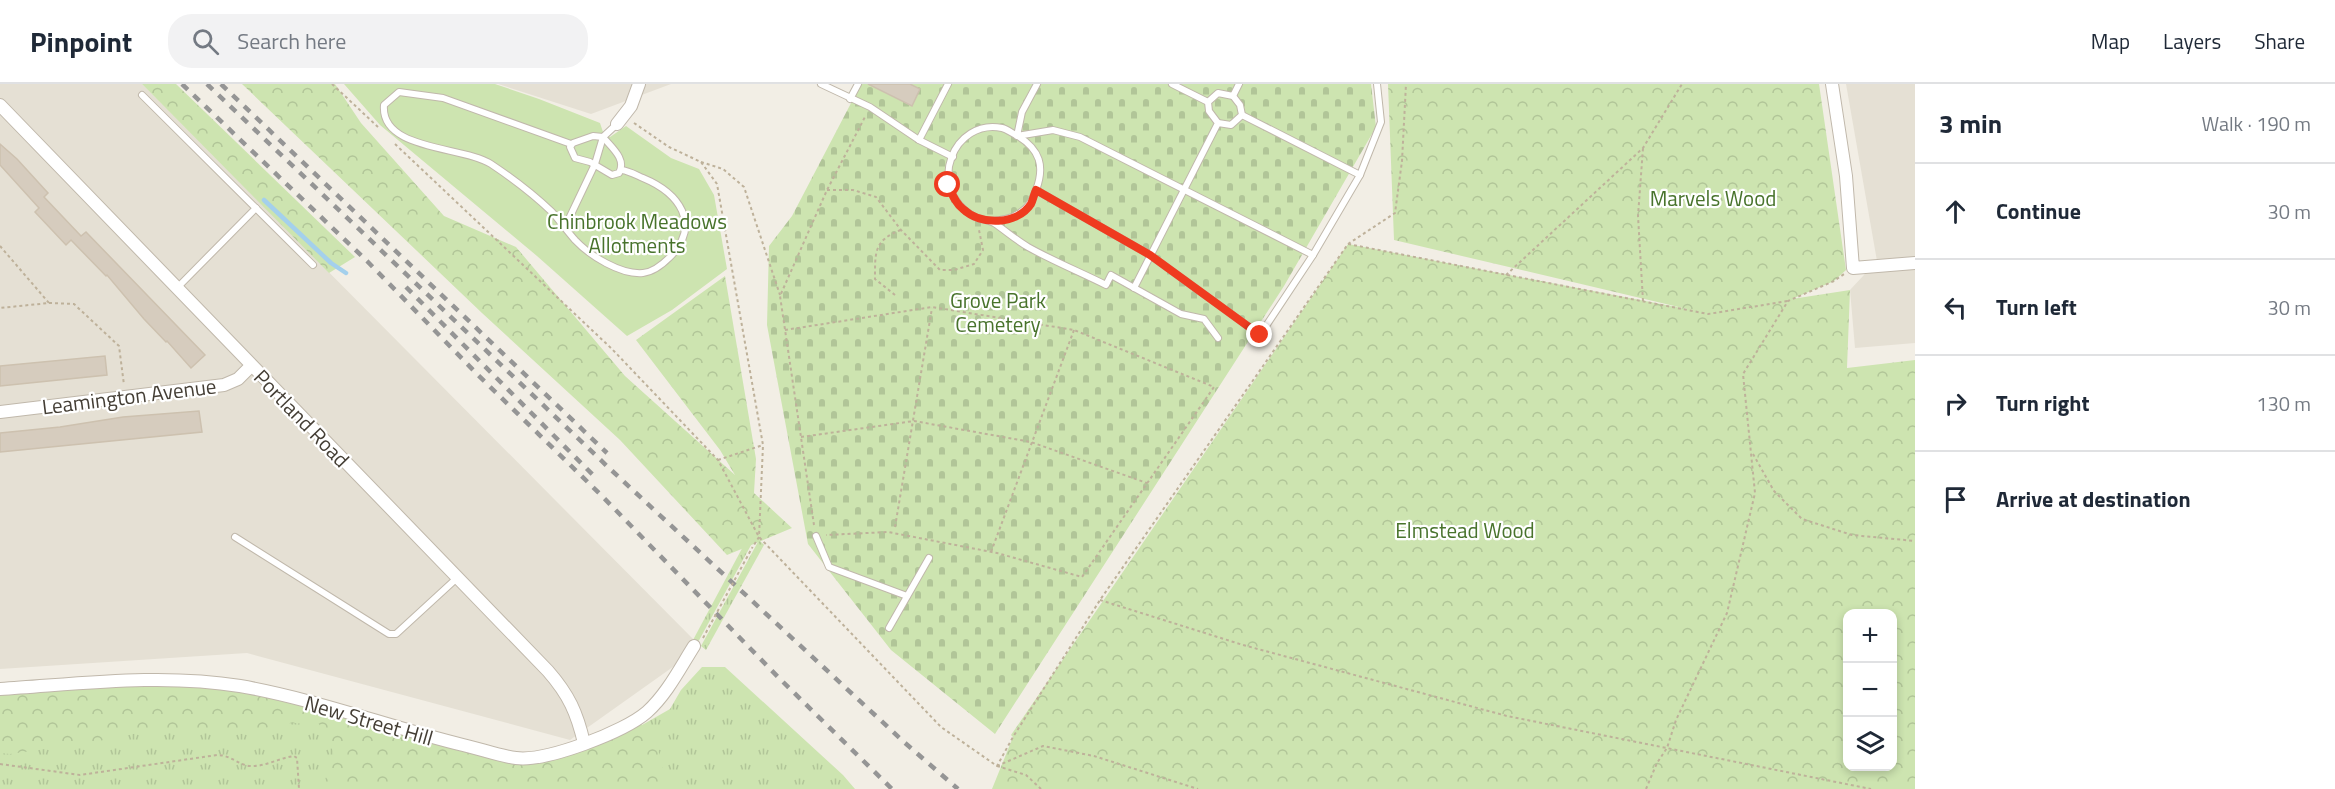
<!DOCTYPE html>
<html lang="en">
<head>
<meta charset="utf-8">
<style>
	:root { --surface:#fff; --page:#f2f2f3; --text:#1f2937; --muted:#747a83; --line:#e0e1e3 }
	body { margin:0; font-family:"Titillium Web",sans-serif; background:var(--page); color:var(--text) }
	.controls { position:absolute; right:18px; bottom:18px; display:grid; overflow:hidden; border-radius:12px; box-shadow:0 3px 9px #0003 }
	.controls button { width:54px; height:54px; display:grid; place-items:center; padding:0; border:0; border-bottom:2px solid var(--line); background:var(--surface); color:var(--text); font:30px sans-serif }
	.stop { position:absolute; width:18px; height:18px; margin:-14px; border:4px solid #ef3b1f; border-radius:50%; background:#fff }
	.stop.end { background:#ef3b1f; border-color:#fff; box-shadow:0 2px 6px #0008 }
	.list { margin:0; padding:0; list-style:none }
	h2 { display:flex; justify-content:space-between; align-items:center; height:78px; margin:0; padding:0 24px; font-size:26px }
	h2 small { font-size:20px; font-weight:400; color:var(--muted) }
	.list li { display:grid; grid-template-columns:39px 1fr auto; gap:18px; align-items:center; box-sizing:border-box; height:96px; padding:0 24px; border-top:2px solid var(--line) }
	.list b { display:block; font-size:22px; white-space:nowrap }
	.list em { font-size:20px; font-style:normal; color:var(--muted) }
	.icon { flex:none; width:33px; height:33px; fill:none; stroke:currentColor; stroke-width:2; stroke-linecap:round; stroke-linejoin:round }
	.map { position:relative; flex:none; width:1915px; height:705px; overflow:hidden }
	header { display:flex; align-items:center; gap:36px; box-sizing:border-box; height:84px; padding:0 30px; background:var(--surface); border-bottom:2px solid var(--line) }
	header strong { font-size:28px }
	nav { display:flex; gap:33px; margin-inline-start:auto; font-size:21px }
	.search { width:420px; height:54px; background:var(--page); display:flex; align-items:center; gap:15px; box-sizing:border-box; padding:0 21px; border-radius:24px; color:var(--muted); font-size:22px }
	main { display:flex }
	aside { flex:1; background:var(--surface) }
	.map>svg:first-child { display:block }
	.residential { fill:#e5e0d4 }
	.grass { fill:url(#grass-tufts) }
	.forest { fill:url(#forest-crowns); fill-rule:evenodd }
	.cemetery { fill:url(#cemetery-stones) }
	.green { fill:#cde4b0 }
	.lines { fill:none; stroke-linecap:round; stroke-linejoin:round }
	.stream { stroke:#a4d0ec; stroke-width:4.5 }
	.building { fill:#d6ccbe; stroke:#cdc1af; stroke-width:1.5 }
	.lane-casing { stroke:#c0b8ab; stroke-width:8 }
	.street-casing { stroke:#c0b8ab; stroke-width:14 }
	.path { stroke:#beb19a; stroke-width:2; stroke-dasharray:3 3; stroke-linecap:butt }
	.lane { stroke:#fff; stroke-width:6 }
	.street { stroke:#fff; stroke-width:12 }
	.rail { stroke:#959595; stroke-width:4.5; stroke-dasharray:8 8; stroke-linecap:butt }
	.path-bridge { stroke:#beb19a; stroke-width:2; stroke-dasharray:3 3; stroke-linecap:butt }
	.route { stroke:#ef3b1f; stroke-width:8 }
	.labels { text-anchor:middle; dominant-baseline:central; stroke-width:4.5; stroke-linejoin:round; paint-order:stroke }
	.park-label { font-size:21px; fill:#48732c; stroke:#fff }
	.street-label { font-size:21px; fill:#443e35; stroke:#fff }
</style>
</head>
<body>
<header>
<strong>Pinpoint</strong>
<div class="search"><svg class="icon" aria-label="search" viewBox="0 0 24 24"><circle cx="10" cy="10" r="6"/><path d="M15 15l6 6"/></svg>Search here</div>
<nav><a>Map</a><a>Layers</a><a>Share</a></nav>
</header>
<main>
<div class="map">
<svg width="1915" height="705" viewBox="0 0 1915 705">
	<defs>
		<pattern id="grass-tufts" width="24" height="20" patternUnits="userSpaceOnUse" patternTransform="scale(1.5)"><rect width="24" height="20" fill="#cde4b0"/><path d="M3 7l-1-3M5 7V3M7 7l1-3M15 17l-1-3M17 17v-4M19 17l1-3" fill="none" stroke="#b1c598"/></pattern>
		<pattern id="forest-crowns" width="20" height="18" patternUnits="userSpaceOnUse" patternTransform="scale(1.5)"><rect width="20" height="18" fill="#cde4b0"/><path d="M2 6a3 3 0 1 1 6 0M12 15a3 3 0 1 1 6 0" fill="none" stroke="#b1c598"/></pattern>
		<pattern id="cemetery-stones" width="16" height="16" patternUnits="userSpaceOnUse" patternTransform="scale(1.5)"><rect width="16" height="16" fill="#cde4b0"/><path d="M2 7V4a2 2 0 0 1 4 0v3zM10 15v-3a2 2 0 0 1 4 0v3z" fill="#b1c598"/></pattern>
	</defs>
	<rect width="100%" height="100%" fill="#f2eee5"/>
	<!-- residential -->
	<g class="residential">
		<path d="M0,0H142L701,563L570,656L247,569L0,585Z"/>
		<path d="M498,0H671L591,30Z"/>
		<path d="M1846,0H1915V259L1855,264L1850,206L1877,177Z"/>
	</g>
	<!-- grass -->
	<g class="grass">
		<path d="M756,452L697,560L693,556L746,457Z"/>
		<path d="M759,456L764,461L706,566L701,562Z"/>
		<path d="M702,583H725L843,691L855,705H0V611L173,600L526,683L628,649L670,625L681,606Z"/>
	</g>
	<!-- forest -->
	<g class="forest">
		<path d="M142,0H176L355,173L329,189Z"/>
		<path d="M242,0H335L361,39L444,132L516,163L625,292L735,391L720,366L636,256L725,192L756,375L754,409L792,444L727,471L620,356L482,229Z"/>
		<path d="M1388,0H1819L1846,186L1834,197L1792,215L1850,206L1847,284L1915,276V705H992L1013,653L1011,651L1348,160L1687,225L1394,156ZM1848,530H1892V682H1848Z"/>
		<path d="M159,598L232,604L527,679L640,639L656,655L664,692L659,705H322L334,669L319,640L283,639L246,650L148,647L94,658L10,670L0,669V609Z"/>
	</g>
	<!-- cemetery -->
	<path class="cemetery" d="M861,0H1371L1376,43L1284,202L995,650L891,566L808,460L767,241L769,162L792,132Z"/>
	<!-- green -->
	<path class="green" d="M344,0H495L539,15L600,39L603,48L610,53L626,42L671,74L699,85L714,111L727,185L672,226L627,252L537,172L380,41Z"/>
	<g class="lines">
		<!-- stream -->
		<path class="stream" d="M264,116L331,179L346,189"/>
	</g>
	<!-- building -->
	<g class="building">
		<path d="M868,0H910L920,5L912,22Z"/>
		<path d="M0,60L17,75L48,109L44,113L81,152L86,148L205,271L191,284L167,257L166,258L144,235L107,191L106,192L71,156L66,161L35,128L39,124L0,81Z"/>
		<path d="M105,272L107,291L0,302V282Z"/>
		<path d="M199,327L202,348L0,368V349L60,343L123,333Z"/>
	</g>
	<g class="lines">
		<!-- lane casing -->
		<g class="lane-casing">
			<g id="lane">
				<path d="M821,0L870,23L919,56L953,73"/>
				<path d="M1037,0L1022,28L1017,52L1053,46L1080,53L1313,171L1360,91L1242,31"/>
				<path d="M1172,0L1208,18"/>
				<path d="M142,11L313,181"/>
				<path d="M850,15L858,0"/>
				<path d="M1218,39L1231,41L1242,31L1240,21L1233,12"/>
				<path d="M593,52L603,53C611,63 627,75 619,89L612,91L590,78L575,74L570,63L573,59Z"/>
				<path d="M919,56L948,0"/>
				<path d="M571,60L443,14L399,8L384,21C380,67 464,62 491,80C512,94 533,110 552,128C560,137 567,147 575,156C590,172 621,191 643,189C654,188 663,180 670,173C702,140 679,109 643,94C636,91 629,87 622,86"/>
				<path d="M1360,91L1381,38L1377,0"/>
				<path d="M1036,106L1150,171L1260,251L1313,171"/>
				<path d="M991,137C1002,136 1012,135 1021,128C1030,122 1032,116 1036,106C1045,82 1040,66 1018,52C1013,50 1007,45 1002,44C954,34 925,103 973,132C979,136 987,135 994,139C1006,147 1016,156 1028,163C1053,177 1080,188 1106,201L1111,191L1181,230L1204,235L1218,254"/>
				<path d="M565,143L595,80L603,53L617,40"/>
				<path d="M177,204L256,124"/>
				<path d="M1134,204L1218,39L1209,27L1208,18L1218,9L1233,12L1239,0"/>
				<path d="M816,452L829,483L907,512"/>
				<path d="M235,453L389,550H396L457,494"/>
				<path d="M889,544L929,474"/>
			</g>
		</g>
		<!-- street casing -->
		<g class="street-casing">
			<g id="street">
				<path d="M1832,0L1846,92L1853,184L1915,179"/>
				<path d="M0,21L548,587C569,611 577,629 584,659"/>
				<path d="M617,40L631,22L639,0"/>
				<path d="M0,328L224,301L238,295L251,282"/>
				<path d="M0,605C80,600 161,589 240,602C315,615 389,643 463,661C481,665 499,672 516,674C546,678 624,648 647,628C667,610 680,584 694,562"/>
			</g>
		</g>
		<!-- path -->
		<g class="path">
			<path d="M332,0L378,43"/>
			<path d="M634,39L669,63L701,78L717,100L763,361L759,453L752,464"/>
			<path d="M395,60L612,265L718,376L759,453L941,643L997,682L1013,653L1100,516L1348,160L1708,230L1788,217"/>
			<path d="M701,78L723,85L744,103L780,211"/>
			<path d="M827,106H853L876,113L901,146L940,186H954L974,180L983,166L979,146"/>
			<path d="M1348,160L1395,129L1402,77L1406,0"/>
			<path d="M0,162L49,219L0,224"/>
			<path d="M1506,191L1643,64L1682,0"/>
			<path d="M895,211L875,195C875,168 874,156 901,146"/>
			<path d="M1643,217L1638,132L1643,64"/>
			<path d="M49,219L74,220L119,262L124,301"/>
			<path d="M785,246L932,223L1074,246L1214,303L1082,493L997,469L888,448L826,451"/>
			<path d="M801,353L914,337L1031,358L1147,399"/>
			<path d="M1753,370L1774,407L1802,435L1852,451L1915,457"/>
			<path d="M718,376L763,361"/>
			<path d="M814,441L780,212L827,106L866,31"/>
			<path d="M895,443L932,224"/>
			<path d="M991,468L1074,246"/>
			<path d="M1100,516L1243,561L1507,632L1871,705"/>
			<path d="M0,680L80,691L217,671C231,671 238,681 250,682C265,683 279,674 294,672L297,674L299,705"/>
			<path d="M997,682L1043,662L1094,672L1198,705"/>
			<path d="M997,682L1026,691L1041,705"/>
			<path d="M1646,705L1657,679L1667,664L1676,636L1727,529L1755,409L1743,290L1788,217L1834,197L1844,190"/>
		</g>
		<!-- lane -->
		<use href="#lane" class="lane"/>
		<!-- street -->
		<use href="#street" class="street"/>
		<!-- rail -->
		<g class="rail">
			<path d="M182,0L367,177L478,291L602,412L778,593L892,705"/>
			<path d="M207,0L608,383L904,658L958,705"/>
			<path d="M221,0L607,369"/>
			<path d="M406,203L596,394"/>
		</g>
		<!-- path-bridge -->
		<path class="path-bridge" d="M703,554L752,464"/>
	</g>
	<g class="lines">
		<!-- route -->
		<path class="route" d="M948,101C952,110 955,119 963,125C981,142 1017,141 1031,120C1033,116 1034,110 1036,106L1150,171L1260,251"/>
	</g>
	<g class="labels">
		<!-- park labels -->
		<g class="park-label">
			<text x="1713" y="114">Marvels Wood</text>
			<text x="637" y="137">Chinbrook Meadows<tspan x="637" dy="24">Allotments</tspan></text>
			<text x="998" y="216">Grove Park<tspan x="998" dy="24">Cemetery</tspan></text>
			<text x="1465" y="446">Elmstead Wood</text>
		</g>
		<!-- street labels -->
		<g class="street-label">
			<text transform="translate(129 312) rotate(-7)">Leamington Avenue</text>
			<text transform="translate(302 334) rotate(46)">Portland Road</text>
			<text transform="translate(369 636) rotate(16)">New Street Hill</text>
		</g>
	</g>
</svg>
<div class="controls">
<button>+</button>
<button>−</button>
<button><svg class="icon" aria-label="layers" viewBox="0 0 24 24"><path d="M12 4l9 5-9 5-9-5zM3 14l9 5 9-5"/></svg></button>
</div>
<div class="stop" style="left:948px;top:101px"></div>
<div class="stop end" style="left:1260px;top:251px"></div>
</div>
<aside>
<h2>3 min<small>Walk · 190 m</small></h2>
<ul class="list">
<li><svg class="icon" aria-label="ahead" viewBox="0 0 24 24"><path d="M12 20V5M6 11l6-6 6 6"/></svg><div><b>Continue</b></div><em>30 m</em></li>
<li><svg class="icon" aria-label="left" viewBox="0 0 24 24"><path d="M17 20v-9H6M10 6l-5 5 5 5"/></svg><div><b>Turn left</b></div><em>30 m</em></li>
<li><svg class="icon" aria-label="right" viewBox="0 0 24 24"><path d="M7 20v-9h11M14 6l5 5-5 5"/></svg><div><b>Turn right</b></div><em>130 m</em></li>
<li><svg class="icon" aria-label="arrive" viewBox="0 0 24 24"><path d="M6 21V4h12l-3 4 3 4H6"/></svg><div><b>Arrive at destination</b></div></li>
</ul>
</aside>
</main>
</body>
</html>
